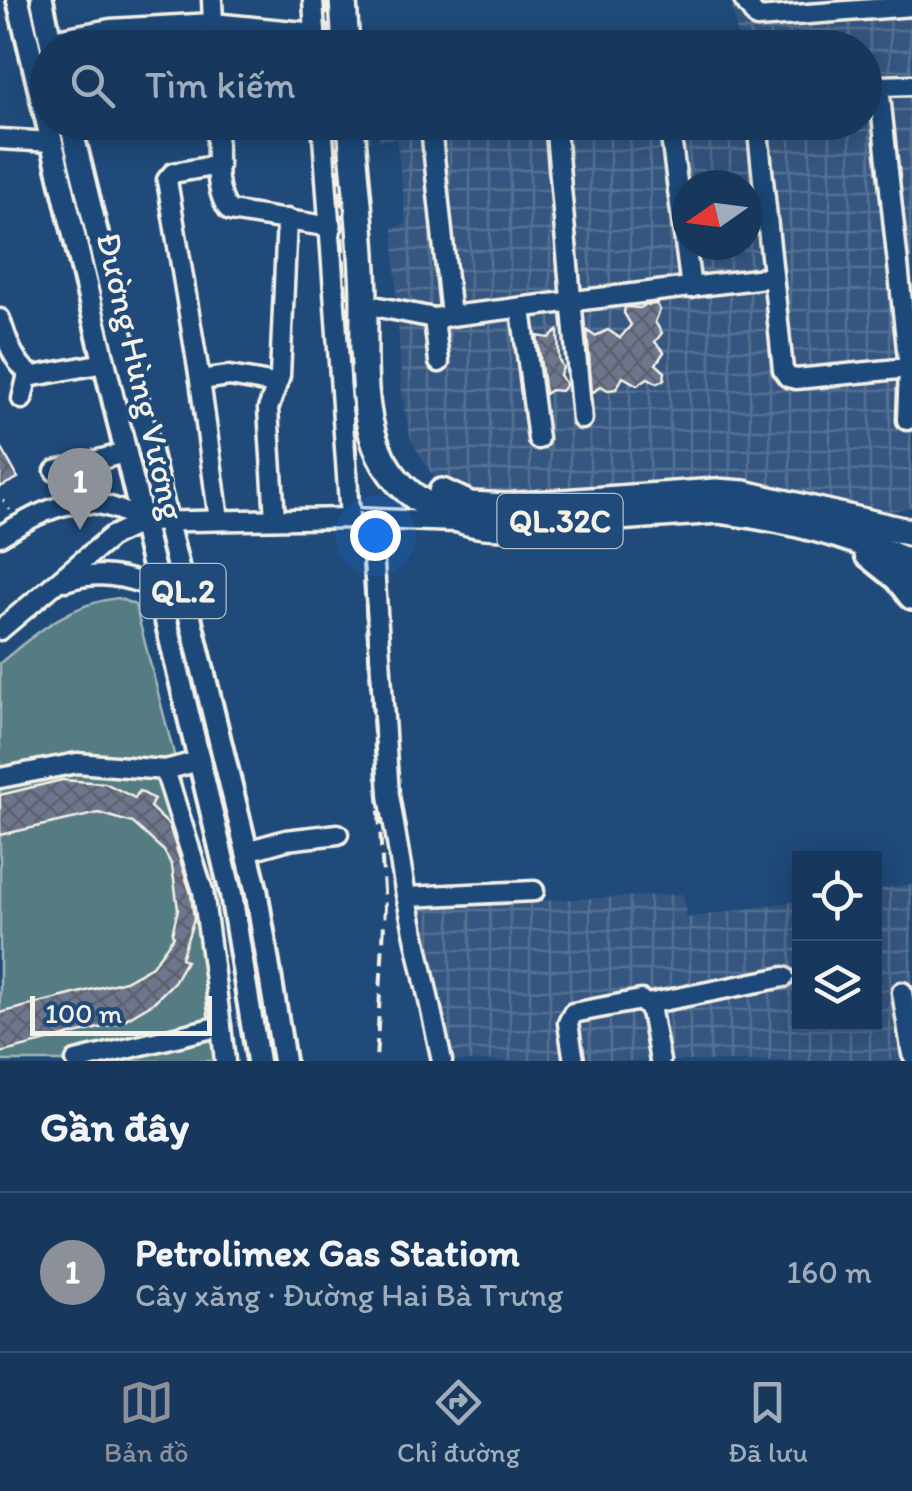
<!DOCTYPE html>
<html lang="vi">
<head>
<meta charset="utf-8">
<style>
	:root { --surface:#17385c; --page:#244365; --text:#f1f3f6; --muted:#9eacbb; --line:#365272; --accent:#8c9099 }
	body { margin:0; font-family:Itim,sans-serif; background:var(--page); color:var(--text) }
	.controls { position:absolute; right:30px; bottom:30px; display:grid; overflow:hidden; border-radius:0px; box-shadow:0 5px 25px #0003 }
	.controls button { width:90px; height:90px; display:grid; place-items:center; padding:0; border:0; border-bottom:2px solid var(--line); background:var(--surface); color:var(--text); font:50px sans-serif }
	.compass { position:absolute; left:672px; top:170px; width:90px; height:90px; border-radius:50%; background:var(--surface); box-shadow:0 5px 25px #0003; rotate:256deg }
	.scale { position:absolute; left:30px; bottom:25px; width:182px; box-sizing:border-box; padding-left:10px; border:5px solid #f4f1e8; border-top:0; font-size:28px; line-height:35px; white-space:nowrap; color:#f4f1e8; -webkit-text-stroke:8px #1f4a7a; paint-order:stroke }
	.you { position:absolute; left:375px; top:535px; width:35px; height:35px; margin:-25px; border:8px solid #fff; border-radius:50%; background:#1a73e8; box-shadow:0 0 0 15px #1a73e833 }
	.badge { display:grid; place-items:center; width:65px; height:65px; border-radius:50%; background:var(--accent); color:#fff; font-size:32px; font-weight:700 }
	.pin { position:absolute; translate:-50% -82px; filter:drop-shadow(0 2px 5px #0008) }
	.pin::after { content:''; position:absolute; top:52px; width:35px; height:30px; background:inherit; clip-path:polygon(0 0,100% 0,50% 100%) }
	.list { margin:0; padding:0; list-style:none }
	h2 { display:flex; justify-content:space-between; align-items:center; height:130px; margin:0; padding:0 40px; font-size:42px }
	h2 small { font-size:32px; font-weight:400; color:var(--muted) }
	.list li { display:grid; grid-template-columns:65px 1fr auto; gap:30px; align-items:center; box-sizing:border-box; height:160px; padding:0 40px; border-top:2px solid var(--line) }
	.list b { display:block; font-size:38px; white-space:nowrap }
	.list p { margin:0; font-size:32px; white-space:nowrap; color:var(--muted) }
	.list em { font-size:32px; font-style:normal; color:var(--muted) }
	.icon { flex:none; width:55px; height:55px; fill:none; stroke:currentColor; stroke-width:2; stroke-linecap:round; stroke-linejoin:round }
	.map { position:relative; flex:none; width:912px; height:1061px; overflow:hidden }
	.search { position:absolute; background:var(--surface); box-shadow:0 5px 25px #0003; left:30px; right:30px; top:30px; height:110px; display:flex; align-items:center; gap:25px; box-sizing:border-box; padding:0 35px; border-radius:55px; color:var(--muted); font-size:38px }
	.sheet { height:290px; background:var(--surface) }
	nav { display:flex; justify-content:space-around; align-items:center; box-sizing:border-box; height:140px; border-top:2px solid var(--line); background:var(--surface); font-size:28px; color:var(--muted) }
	nav a { display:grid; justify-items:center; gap:5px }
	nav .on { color:var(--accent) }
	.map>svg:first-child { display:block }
	.industrial { fill:url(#industrial-grid); fill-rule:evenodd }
	.green { fill:#547b82; stroke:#a4b6b5; stroke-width:2.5 }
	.building { fill:url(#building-cross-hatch); stroke:#f4f1e8; stroke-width:2.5 }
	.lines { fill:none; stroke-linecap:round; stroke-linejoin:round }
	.minor-tunnel { stroke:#3f638a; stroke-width:18; stroke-dasharray:18 9; stroke-linecap:butt }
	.minor-casing { stroke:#f4f1e8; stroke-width:25 }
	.major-casing { stroke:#f4f1e8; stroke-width:28 }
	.highway-casing { stroke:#f4f1e8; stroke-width:32 }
	.path { stroke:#f4f1e8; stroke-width:2.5; stroke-dasharray:2.5 8; stroke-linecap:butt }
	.minor { stroke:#1f4a7a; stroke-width:18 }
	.major { stroke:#1f4a7a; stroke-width:20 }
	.highway { stroke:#1f4a7a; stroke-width:25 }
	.rail { stroke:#f4f1e8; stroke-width:4; stroke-dasharray:15 8; stroke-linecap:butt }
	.labels { text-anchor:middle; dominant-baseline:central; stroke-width:8; stroke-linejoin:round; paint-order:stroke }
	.shield { fill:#1f4a7a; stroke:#b4bfc7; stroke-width:2.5 }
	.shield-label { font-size:32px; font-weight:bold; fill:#f4f1e8 }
	.street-label { font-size:35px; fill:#f4f1e8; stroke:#1f4a7a }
</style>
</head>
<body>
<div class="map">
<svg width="912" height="1061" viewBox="0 0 912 1061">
	<defs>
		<pattern id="industrial-grid" width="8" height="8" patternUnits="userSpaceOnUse" patternTransform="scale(2.5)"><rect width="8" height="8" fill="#365780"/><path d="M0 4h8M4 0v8" fill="none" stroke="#547092"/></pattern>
		<pattern id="building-cross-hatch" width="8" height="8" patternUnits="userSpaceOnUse" patternTransform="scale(2.5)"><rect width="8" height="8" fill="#6d768d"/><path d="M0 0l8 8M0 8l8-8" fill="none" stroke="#5d616d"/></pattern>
	</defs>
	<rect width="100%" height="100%" fill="#1f4a7a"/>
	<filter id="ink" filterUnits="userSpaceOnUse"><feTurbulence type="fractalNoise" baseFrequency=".01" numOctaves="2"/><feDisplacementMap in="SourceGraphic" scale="20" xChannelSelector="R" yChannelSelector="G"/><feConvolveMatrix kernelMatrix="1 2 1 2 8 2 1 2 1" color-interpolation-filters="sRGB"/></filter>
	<g filter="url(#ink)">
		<!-- industrial -->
		<g class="industrial">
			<path d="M731,0H912V507L891,511L749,484L553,496L467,495L432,475L411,440L402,397L393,228L406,225L395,123L864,122V48L694,47L738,42ZM687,185H747V245H687Z"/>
			<path d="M912,884V1061H454L419,906L683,894L686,918L799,901L800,1024H874L875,890Z"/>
		</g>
		<!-- green -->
		<path class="green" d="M118,598L135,605L214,907L223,958L233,1061H0V663C36,633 70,603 118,598Z"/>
		<!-- building -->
		<g class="building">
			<path d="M645,305L657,304L660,310L655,322L662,333L655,342L664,352L656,364L665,372L664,380L657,383L648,378L637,385L623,377L616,389L608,390L601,386L592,393L587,331L595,336L608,330L620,338L631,325L624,313L625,307L640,308Z"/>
			<path d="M558,331L559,360L563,368L560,375L566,385L561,391L551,390L545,394L537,336L549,338Z"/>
			<path d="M0,445L18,478L0,487Z"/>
			<path d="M62,780L105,783L135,798L139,791L154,799L150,807L169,825L191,894L194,919L181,958L186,961L174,982L153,1003L119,1023L0,1053V1013L125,981L152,966L174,936L172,934L178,909L172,866L164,851L133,823L99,813L0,835V795Z"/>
		</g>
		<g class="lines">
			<!-- minor-tunnel -->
			<path class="minor-tunnel" d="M352,133L493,122"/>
			<!-- minor casing -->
			<g class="minor-casing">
				<g id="minor">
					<path d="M212,0L214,48"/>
					<path d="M313,0L316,48"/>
					<path d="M744,0L757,18L912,6"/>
					<path d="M51,40L110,29L213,23L315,33"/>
					<path d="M563,48L566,47"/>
					<path d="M912,85L879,86L909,368H912"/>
					<path d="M217,122C218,148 212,192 230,211L332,227"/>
					<path d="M322,122L350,518"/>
					<path d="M555,122L582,419"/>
					<path d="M669,122L691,288"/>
					<path d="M757,122L783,370L788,377L796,379L909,368L907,420"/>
					<path d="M431,128L451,316"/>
					<path d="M0,139L52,142"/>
					<path d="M364,304L434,318L773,277"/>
					<path d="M521,309L538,439"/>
					<path d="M434,318L439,362"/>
					<path d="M0,319C7,340 14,366 34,376L104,363"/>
					<path d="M200,380L229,376L276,384"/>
					<path d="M22,399L28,374"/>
					<path d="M55,471L125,453"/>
					<path d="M275,519L268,409L280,376L287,219"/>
					<path d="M371,519L389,795L405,890L442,1061"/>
					<path d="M219,520L200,380L167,180L173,173L219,165"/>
					<path d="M0,536C51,505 88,487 142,522"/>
					<path d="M65,581C99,570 125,576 158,589"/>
					<path d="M0,630L112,536L142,522L350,518L457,522"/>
					<path d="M0,778L77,763L165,770L199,761"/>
					<path d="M247,851L286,840L338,834"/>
					<path d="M407,897L534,891"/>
					<path d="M902,992L912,1054"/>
					<path d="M647,1004L784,977"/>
					<path d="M221,1026L225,1061"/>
					<path d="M76,1061L221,1026L203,891L165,770"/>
					<path d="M574,1061L568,1023L573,1013L641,1000L651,1011L660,1061"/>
				</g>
			</g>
			<!-- major casing -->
			<g class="major-casing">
				<g id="major">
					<path d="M18,0L231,894L258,1061"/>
					<path d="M42,0L52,48"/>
					<path d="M70,122L256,889L284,1061"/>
				</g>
			</g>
			<!-- highway casing -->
			<g class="highway-casing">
				<g id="highway">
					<path d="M343,0L346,48"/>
					<path d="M351,122C355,183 364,245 364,305C364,400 354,489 468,522C495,530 531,523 559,521C612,517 666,514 719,510C784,518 853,535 911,564"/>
					<path d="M442,492L470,505L506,507L716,492L744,494L912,533"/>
					<path d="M868,554L898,578L912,596"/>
				</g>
			</g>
			<!-- path -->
			<path class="path" d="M3,500L10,510"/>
			<!-- minor -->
			<use href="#minor" class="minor"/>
			<!-- major -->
			<use href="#major" class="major"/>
			<!-- highway -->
			<use href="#highway" class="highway"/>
			<!-- rail -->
			<g class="rail">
				<path d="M327,0L330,48"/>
				<path d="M335,122L385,907L376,1061"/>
			</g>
		</g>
	</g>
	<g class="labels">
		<!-- shield labels -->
		<g class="shield">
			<rect x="497.5" y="494" width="125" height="54" rx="8"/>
			<rect x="140.5" y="564" width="85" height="54" rx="8"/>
		</g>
		<g class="shield-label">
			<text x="560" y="521">QL.32C</text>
			<text x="183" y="591">QL.2</text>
		</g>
		<!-- street labels -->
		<g class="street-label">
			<text transform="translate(141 376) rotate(77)">Đường Hùng Vương</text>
		</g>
	</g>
</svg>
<div class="controls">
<button><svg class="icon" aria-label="locate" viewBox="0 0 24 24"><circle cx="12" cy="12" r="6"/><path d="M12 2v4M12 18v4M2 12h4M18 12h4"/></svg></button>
<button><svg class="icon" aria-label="layers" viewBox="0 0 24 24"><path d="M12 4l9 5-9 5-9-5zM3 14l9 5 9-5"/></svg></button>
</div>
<svg class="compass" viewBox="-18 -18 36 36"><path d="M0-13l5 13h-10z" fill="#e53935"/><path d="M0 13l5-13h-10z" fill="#9eacbb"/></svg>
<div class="scale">100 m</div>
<div class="you"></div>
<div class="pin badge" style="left:80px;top:530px">1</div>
<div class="search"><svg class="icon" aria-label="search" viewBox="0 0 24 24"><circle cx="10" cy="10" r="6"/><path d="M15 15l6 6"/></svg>Tìm kiếm</div>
</div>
<section class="sheet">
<h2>Gần đây<small></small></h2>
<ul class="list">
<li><span class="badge">1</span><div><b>Petrolimex Gas Statiom</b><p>Cây xăng · Đường Hai Bà Trưng</p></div><em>160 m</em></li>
</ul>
</section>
<nav>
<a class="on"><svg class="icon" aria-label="map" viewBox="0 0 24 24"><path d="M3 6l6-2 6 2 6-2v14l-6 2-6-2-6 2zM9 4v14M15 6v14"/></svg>Bản đồ</a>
<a><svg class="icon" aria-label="directions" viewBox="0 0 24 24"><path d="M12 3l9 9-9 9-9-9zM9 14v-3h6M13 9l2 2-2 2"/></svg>Chỉ đường</a>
<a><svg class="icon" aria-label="saved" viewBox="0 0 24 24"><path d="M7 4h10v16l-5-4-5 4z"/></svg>Đã lưu</a>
</nav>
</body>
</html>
